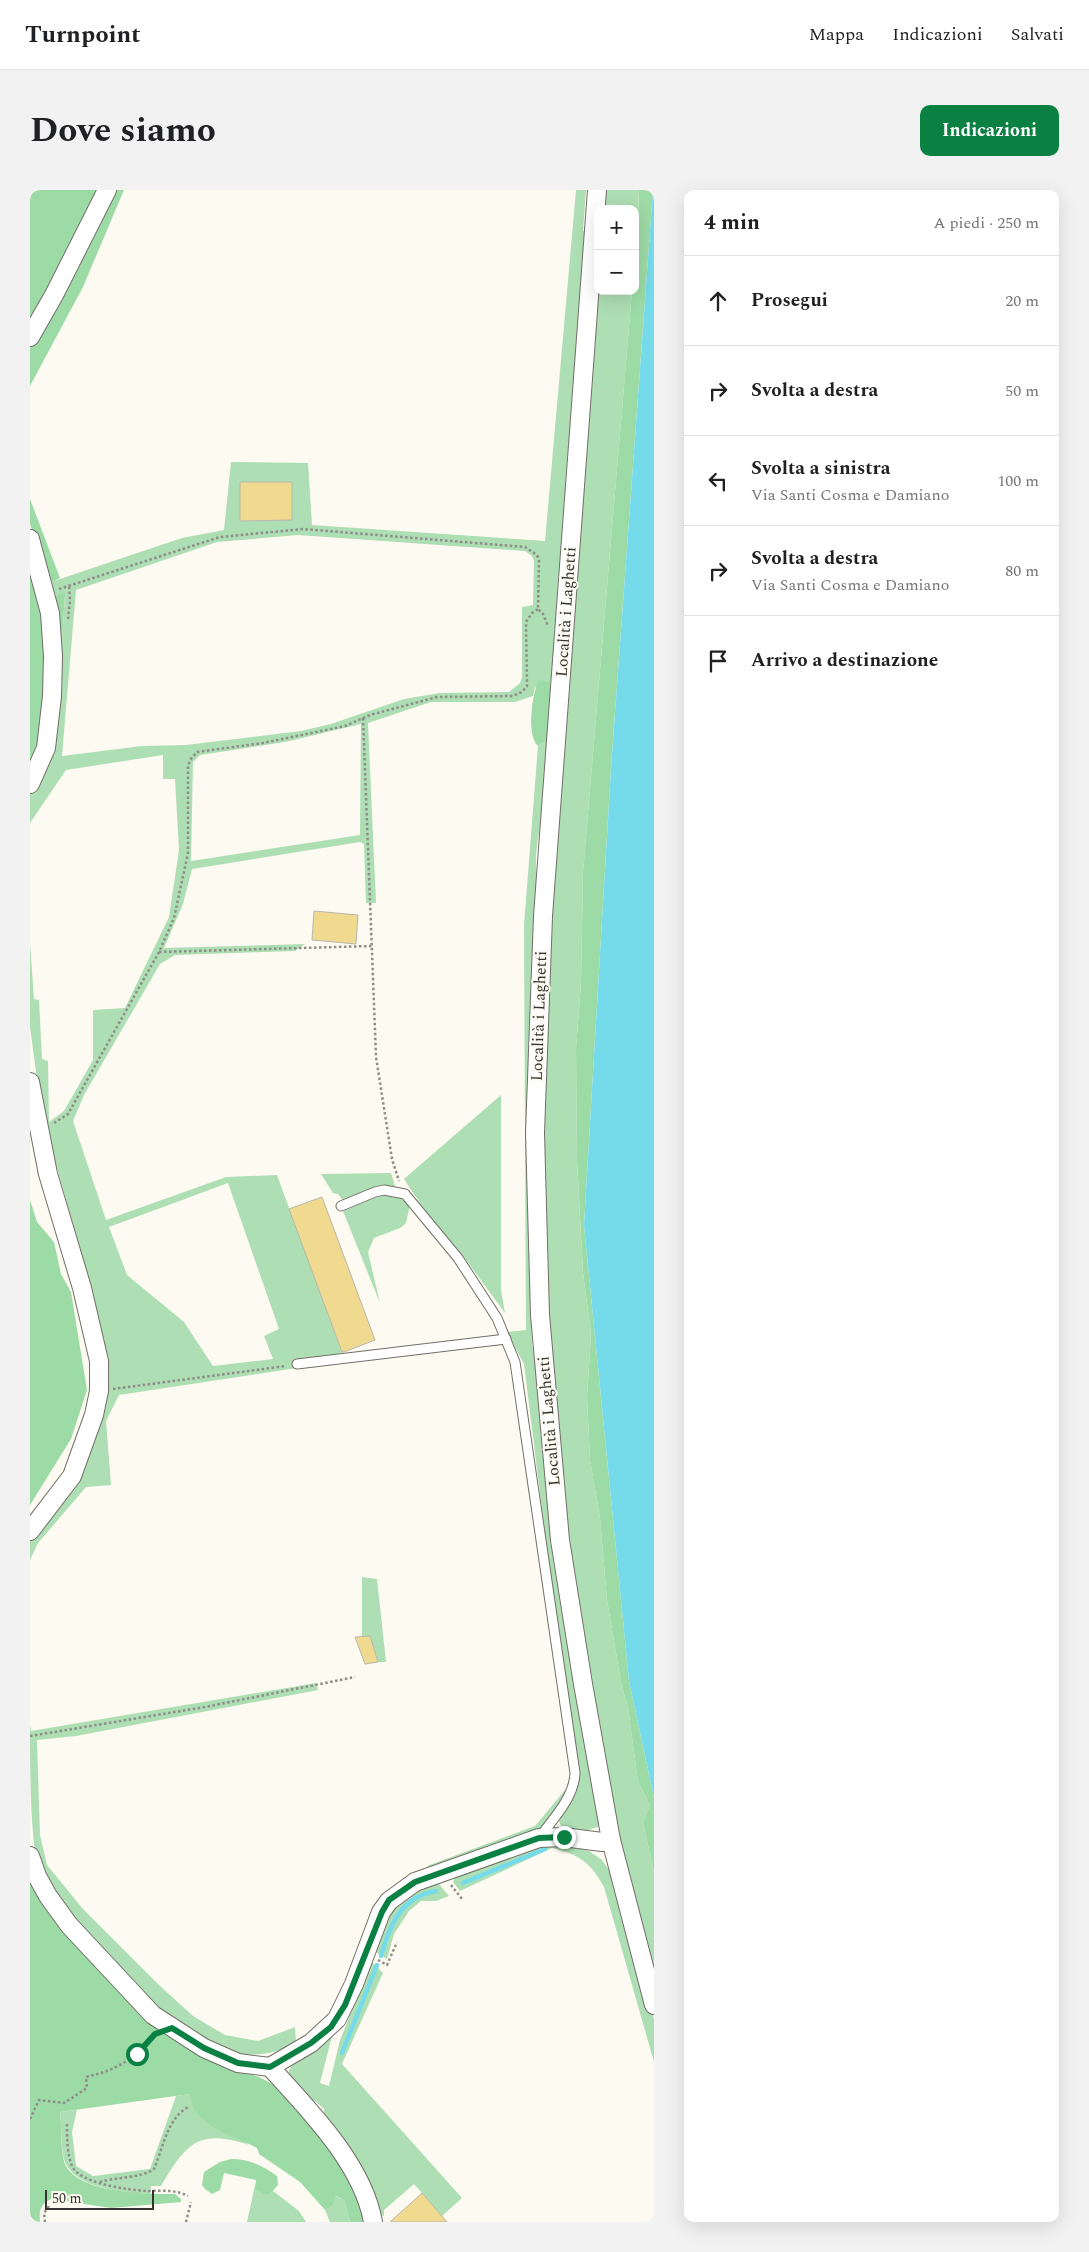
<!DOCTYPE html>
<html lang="it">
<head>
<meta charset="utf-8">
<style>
	:root { --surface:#fff; --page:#f2f2f2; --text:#202124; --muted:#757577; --line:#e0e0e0; --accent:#0b8043 }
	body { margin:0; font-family:Spectral,serif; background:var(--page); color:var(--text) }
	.controls { position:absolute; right:15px; top:15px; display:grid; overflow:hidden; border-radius:10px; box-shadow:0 5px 20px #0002 }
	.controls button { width:45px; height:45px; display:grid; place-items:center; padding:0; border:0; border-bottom:1px solid var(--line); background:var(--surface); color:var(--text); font:25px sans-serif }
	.scale { position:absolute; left:15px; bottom:12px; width:109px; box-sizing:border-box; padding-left:5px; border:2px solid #34332f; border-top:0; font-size:14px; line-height:18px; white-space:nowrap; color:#34332f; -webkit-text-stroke:4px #fcfaf1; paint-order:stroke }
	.stop { position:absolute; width:15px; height:15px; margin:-11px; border:4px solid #0b8043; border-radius:50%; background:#fff }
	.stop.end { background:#0b8043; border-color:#fff; box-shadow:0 1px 5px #0008 }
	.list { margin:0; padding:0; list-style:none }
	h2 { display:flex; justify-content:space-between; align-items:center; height:65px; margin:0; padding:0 20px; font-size:21px }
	h2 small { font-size:16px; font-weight:400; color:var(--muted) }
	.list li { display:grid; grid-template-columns:32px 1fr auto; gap:15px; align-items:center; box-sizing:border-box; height:90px; padding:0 20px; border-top:1px solid var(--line) }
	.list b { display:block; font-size:19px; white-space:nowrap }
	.list p { margin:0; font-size:16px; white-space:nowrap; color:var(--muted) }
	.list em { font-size:16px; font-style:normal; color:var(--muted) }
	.icon { flex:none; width:28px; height:28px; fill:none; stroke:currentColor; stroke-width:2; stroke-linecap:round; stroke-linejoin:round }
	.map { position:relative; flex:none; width:624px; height:2032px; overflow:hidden; border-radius:10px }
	header { display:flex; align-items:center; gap:30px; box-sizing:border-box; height:70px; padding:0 25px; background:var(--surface); border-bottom:1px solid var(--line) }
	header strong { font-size:24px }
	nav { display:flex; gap:28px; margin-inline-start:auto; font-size:18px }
	.intro { display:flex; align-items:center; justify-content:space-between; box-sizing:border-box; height:120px; padding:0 30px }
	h1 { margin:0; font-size:35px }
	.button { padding:12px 22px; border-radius:10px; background:var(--accent); color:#fff; font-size:18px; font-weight:700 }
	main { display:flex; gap:30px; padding:0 30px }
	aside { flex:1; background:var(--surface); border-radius:10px; box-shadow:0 5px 20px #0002 }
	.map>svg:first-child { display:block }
	.green { fill:#aedeb4; fill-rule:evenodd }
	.forest { fill:#9ddba6 }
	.water { fill:#75dbeb }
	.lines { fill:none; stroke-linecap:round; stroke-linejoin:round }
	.stream { stroke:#75dbeb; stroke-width:4.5 }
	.building { fill:#efda8f; stroke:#b9b6ae }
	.service-casing { stroke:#716f67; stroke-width:11 }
	.minor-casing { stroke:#716f67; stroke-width:20 }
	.path { stroke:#8e8d87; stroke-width:2.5; stroke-dasharray:2.5 2.5; stroke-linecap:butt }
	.service { stroke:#fff; stroke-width:9 }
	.minor { stroke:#fff; stroke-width:18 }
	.route { stroke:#0b8043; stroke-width:6 }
	.labels { text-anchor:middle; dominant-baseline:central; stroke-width:4; stroke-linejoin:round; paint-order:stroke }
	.street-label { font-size:16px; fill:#34332f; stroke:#fcfaf1 }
</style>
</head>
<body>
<header>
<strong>Turnpoint</strong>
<nav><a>Mappa</a><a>Indicazioni</a><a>Salvati</a></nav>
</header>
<div class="intro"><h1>Dove siamo</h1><a class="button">Indicazioni</a></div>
<main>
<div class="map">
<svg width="624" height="2032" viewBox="0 0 624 2032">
	<rect width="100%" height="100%" fill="#fcfaf1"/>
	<!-- green -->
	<g class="green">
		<path d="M546,0H556L553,40L559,53L536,356L528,387L527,409L532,429L524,522L505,497L503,506L485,512H401L338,533L346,713H336L334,654L330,652L162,679L153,714L134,758L275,754L265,761L145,765L130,774L54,905L43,931L76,1030L196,987L247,985L312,1163L267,1172V1178L89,1205L76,1231L81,1295L56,1297L8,1353L0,1370V1348L72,1207L56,1086L46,1044L12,926L0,837V754L4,809L9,810L12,869L18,871L19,932L34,921L63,870V820L95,818L139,727L149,660L145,589H133V565L36,580L0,633V604L18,573L24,569L35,405L23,410L19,390L24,391L152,348L194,340L201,272L278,273L282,335L515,351ZM268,345L495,361L501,365L504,370L503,415L492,417V487L490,493L479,502L410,503L374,509L301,534L271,541L156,555L112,556L32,566L46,400L187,352ZM331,534L330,645L161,671L163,572L170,565L255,552ZM198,993L249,1139L234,1146L243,1169L183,1176L154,1132L97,1085L79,1037Z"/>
		<path d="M572,0H609L605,63V19H571Z"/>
		<path d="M568,101H602L553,682L551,792L546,859L547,970L553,1083L561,1143L557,1207L560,1270L570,1328L577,1410L591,1493L598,1518L608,1592L620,1615L613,1632L624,1683V1796L585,1641L539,1381L514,1087L511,940L514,807Z"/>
		<path d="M523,546C520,570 520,597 514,620C509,639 501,678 510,696L500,1101L502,1155L505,1168L571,1627L568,1637L555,1641L533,1639L529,1632C536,1611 551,1605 549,1579L529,1457L494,1174L477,1142L496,1140L494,735L508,556Z"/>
		<path d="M471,905V1100L475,1123L431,1063L396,1022L374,989Z"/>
		<path d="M361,983L365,996H356L313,1011L308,1004L303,1003L291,984Z"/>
		<path d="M352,1005L367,1006L380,1015L376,1033L370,1038L344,1048L338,1062L350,1113L313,1021Z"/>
		<path d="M332,1387L347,1389L356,1472H348L344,1458L332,1447Z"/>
		<path d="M286,1493L288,1500L46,1546L7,1550L10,1645L17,1675L53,1719L129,1795L163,1826L195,1845L228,1851L265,1837L266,1853C239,1867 215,1868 186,1858C176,1855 167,1845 158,1839C106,1802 58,1758 24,1703C18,1694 10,1684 7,1674C0,1638 0,1574 0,1535L1,1541Z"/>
		<path d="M540,1594L518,1631L509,1640L400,1679L397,1676L505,1636Z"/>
		<path d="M524,1652L559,1661L572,1670L579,1680L593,1719L624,1829V1872L574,1697C560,1672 550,1665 522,1658L430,1701L423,1692L425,1686Z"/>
		<path d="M408,1693L419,1706L406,1711H391L379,1721L364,1744L357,1769L344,1761C357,1729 369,1698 408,1693Z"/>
		<path d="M342,1772L353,1783L312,1874L432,2008L412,2026L384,1994L354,2020V2026L346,2024L294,1927V1919L285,1911L278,1910L257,1887L260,1878L264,1874L302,1846L290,1893L299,1896L310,1850Z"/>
		<path d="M160,1904C169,1940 195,1936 219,1955C168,1938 156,1954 131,1996H121L120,2004C96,2003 51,1999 37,1976C30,1966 32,1935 30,1922L47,1920L42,1942L46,1976L63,1986L120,1979L146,1906Z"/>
		<path d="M225,1995L241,2003L243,2001L269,2021L276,2032H217Z"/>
		<path d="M305,2006L314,2010L320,2032H300L295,2020L302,2017Z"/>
	</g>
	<!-- forest -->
	<g class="forest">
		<path d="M0,0H72L0,139Z"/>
		<path d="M82,0H94L53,97L0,196V154Z"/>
		<path d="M609,0H623L581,578L554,1035L599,1491L624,1608V1683L613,1632L620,1615L608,1592L598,1518L591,1493L577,1410L570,1328L560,1270L557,1207L561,1143L553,1083L547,970L546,859L551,792L553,682L602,101H605Z"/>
		<path d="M0,309L30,388L24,391L19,390L0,334Z"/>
		<path d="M0,368L18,441L11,559L0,588Z"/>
		<path d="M32,402L35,404L24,569L18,573L23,410Z"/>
		<path d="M509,490L522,493L523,546L508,556C496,546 502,503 509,490Z"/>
		<path d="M0,1010L7,1032L24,1052L31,1084L41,1102L57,1200L41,1249L0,1315Z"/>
		<path d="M0,1691L90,1794L203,1879L229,1887L244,1895L260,1908L283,1933L324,1995L336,2032H320L314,2010L306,2006L302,2017L295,2020L270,1992L229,1964L227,1958C207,1947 177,1940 164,1919C162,1915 161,1909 160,1904L30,1922C32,1935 30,1965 36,1976C52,2004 117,2004 145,2004L151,2009V2012L81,2018L21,2009C10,2015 9,2020 10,2032H0Z"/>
		<path d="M201,1969C219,1969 232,1975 247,1986L248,1995L241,2003L234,2005L225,1999L226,1990L194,1983L190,2000L182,2004L175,1999L172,1995L174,1982L190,1972Z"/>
	</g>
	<!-- water -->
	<path class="water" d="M623,0H624V1608L599,1491L554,1035L581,578Z"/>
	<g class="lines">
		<!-- stream -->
		<g class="stream">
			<path d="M433,1693L515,1659"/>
			<path d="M351,1766C360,1734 371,1707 406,1701"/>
			<path d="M312,1863L347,1775"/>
		</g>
	</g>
	<!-- building -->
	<g class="building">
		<path d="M210,292H262V330L210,331Z"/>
		<path d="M284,721L328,725L326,754L282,750Z"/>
		<path d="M292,1007L345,1150L314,1162H312L259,1019Z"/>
		<path d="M340,1446L348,1472L335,1474L325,1447Z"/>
		<path d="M392,2003L417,2032H360Z"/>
	</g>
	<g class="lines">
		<!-- service casing -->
		<g class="service-casing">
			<g id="service">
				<path d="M311,1016L345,1002L354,1000L375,1004L428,1068L467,1128L485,1172L545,1583C544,1608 523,1629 509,1648"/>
				<path d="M267,1174L476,1149"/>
			</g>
		</g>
		<!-- minor casing -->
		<g class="minor-casing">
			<g id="minor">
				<path d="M567,0L513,726L505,943L510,1125L530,1350L553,1494L581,1650L624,1815"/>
				<path d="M0,147L24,105L77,0"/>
				<path d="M0,349L20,423L23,466L22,506L16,558L0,594"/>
				<path d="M0,892L18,984L52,1098L69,1171V1201L64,1225L42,1286L0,1341"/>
				<path d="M0,1666L7,1686L18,1706L39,1735L123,1825L174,1858L208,1873L240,1877"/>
				<path d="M240,1877L281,1853L307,1829L324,1794L351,1722L359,1711L385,1692L509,1648L533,1647L572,1652L581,1650"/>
				<path d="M240,1877C278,1919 333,1974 343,2032"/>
			</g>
		</g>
		<!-- path -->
		<g class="path">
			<path d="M29,399L190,347L273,339L495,357L507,365L509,371L508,419L513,424L518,436"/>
			<path d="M38,429L40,411L39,394"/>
			<path d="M333,528L346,867L362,969L369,991"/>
			<path d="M129,762L342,756"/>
			<path d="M24,933L38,924L129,762L144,728L158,663V576L160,570L167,562L233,553L315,536L340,525L407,507L483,506L492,502L497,496L496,432L502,423L508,419"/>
			<path d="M83,1199L256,1176"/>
			<path d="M0,1546L175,1517L325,1487"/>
			<path d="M421,1695L432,1709"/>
			<path d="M348,1770L357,1775L367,1752"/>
			<path d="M0,1929L9,1910L34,1913L57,1898L56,1887C90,1879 101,1870 124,1845"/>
			<path d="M37,1934C37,1948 37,1963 42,1976C50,1994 100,2000 117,2001C132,2001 144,1999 158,2006"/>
			<path d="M70,1992C86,1987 112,1988 124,1979C133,1958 137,1929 158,1917"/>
			<path d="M15,2032L14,2023L19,2016"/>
			<path d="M156,2032L161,2012"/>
		</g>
		<!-- service -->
		<use href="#service" class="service"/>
		<!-- minor -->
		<use href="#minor" class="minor"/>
	</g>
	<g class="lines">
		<!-- route -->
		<path class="route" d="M107,1864L125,1844L142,1838L174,1858L208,1873L240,1877L281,1853L301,1837L315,1815L352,1722L359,1710L385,1692L509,1648L534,1647"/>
	</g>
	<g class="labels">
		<!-- street labels -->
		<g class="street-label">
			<text transform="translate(536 422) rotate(-86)">Località i Laghetti</text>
			<text transform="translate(509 826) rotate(-88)">Località i Laghetti</text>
			<text transform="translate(519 1231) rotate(-95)">Località i Laghetti</text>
		</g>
	</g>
</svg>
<div class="controls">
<button>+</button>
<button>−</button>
</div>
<div class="scale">50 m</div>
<div class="stop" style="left:107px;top:1864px"></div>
<div class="stop end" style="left:534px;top:1647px"></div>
</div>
<aside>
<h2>4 min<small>A piedi · 250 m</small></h2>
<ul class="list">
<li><svg class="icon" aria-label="ahead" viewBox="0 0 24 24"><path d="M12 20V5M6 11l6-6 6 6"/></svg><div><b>Prosegui</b></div><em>20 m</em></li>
<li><svg class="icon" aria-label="right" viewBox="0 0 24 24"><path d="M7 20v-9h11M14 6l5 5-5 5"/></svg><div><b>Svolta a destra</b></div><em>50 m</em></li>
<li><svg class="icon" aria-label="left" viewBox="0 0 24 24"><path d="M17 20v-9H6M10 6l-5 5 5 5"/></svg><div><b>Svolta a sinistra</b><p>Via Santi Cosma e Damiano</p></div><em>100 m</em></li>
<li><svg class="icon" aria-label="right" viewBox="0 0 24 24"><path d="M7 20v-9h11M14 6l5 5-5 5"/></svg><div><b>Svolta a destra</b><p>Via Santi Cosma e Damiano</p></div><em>80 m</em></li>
<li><svg class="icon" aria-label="arrive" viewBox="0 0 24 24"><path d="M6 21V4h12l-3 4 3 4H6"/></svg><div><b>Arrivo a destinazione</b></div></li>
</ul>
</aside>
</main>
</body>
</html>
